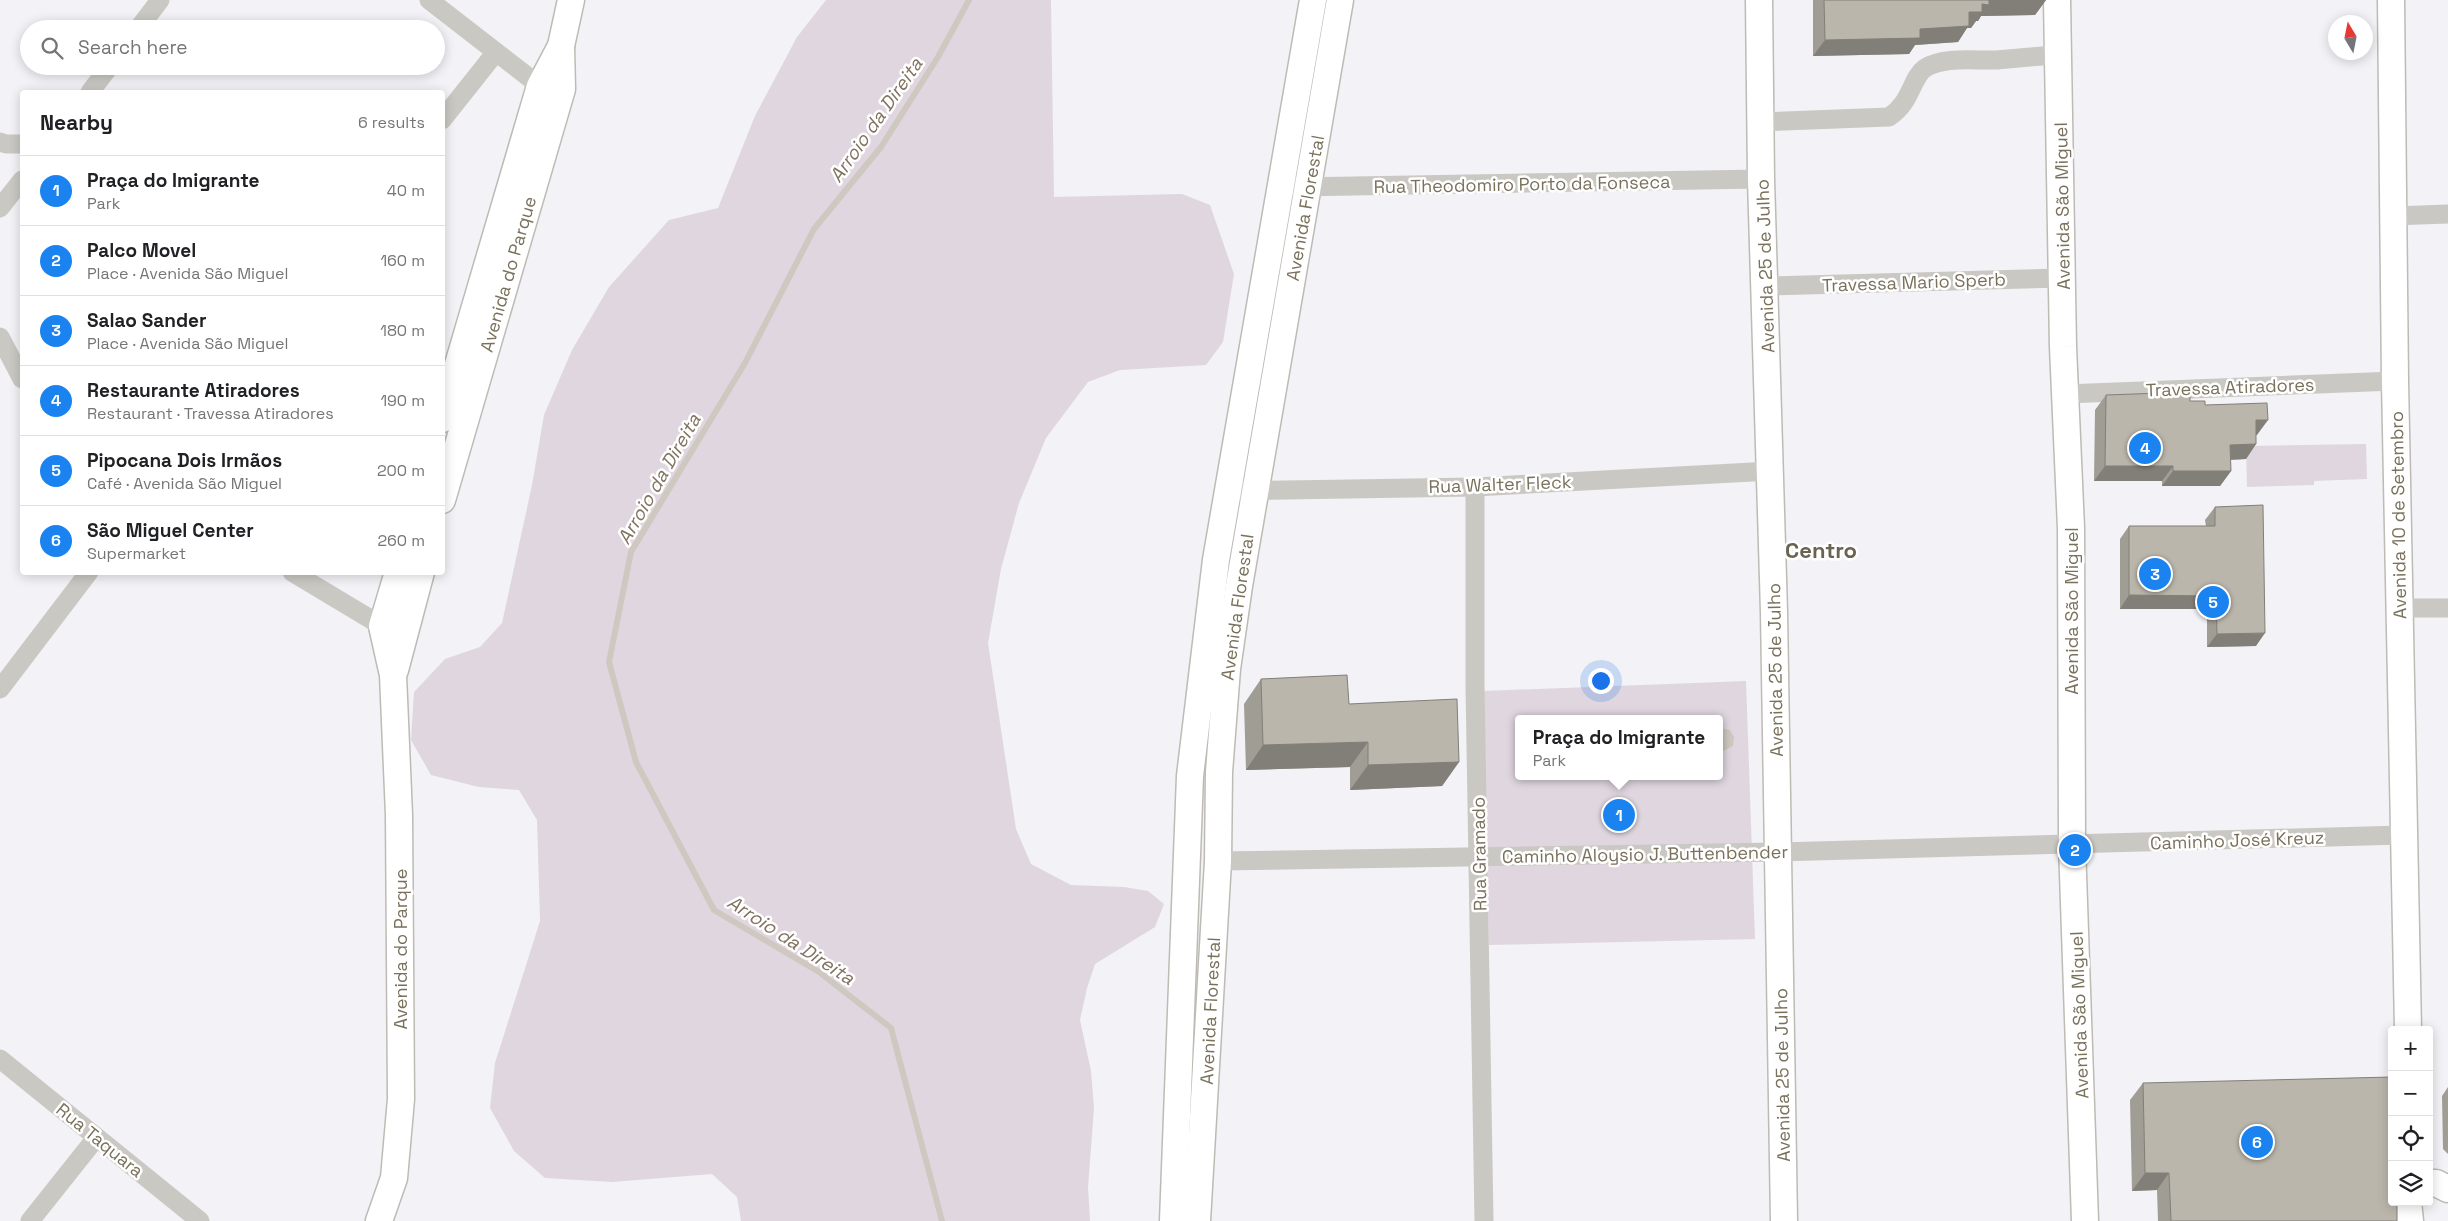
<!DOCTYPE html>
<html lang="en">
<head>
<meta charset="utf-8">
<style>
	:root { --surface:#fff; --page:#f6f6f6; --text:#202124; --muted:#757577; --line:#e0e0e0; --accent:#1a83ef }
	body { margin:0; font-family:"Space Grotesk",sans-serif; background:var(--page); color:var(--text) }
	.controls { position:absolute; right:15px; bottom:15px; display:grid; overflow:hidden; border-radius:5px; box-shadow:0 2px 12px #0003 }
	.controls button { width:45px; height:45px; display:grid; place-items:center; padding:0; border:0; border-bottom:1px solid var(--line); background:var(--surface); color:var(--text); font:25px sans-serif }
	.compass { position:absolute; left:2328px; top:15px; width:45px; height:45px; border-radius:50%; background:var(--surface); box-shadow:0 2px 12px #0003; rotate:350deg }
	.you { position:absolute; left:1600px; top:680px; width:18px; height:18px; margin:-12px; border:4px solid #fff; border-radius:50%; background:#1a73e8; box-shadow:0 0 0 8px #1a73e833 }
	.badge { display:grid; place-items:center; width:32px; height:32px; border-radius:50%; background:var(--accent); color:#fff; font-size:16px; font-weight:700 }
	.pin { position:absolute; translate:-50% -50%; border:2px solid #fff; box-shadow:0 1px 5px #0006 }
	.popup { position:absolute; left:1515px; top:715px; width:208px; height:65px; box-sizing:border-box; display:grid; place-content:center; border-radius:5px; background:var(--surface); filter:drop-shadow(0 1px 4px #0005); font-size:16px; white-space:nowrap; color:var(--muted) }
	.popup b { font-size:19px; color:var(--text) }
	.popup::after { content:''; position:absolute; left:50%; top:100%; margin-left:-10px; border:10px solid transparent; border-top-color:var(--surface) }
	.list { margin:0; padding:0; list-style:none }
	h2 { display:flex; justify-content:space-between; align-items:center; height:65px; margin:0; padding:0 20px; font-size:21px }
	h2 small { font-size:16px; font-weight:400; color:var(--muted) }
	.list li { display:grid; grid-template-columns:32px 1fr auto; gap:15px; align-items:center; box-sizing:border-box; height:70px; padding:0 20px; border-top:1px solid var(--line) }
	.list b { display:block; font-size:19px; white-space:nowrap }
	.list p { margin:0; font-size:16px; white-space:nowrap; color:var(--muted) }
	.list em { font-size:16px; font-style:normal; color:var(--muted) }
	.icon { flex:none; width:28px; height:28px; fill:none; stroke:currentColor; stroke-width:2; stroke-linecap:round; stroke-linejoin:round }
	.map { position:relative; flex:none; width:2448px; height:1221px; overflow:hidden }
	.search { position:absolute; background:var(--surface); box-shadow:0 2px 12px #0003; left:20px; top:20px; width:425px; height:55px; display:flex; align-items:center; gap:12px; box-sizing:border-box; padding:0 18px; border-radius:28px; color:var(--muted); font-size:19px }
	.panel { position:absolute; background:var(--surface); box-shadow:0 2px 12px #0003; left:20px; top:90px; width:425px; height:485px; border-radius:5px }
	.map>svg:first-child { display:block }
	.green { fill:#dfd6e0; fill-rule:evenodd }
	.water { fill:#cfc8c0 }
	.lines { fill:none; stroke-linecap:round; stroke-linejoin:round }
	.stream { stroke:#cfc8c0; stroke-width:6 }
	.secondary-casing { stroke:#bdbbb3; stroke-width:29 }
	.street { stroke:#cac8c3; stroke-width:19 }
	.secondary { stroke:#fff; stroke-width:26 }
	.wall { fill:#a09d94 }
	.shaded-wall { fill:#827f78 }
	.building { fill:#bab6ac; stroke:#827f78 }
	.labels { text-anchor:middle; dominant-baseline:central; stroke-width:5; stroke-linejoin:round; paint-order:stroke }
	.street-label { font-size:18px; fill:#79715b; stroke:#fff }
	.water-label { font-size:19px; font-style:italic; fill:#82725f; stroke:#fff }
	.district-label { font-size:22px; font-weight:bold; fill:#6a6351; stroke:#fff }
</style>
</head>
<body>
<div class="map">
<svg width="2448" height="1221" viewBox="0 0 2448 1221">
	<rect width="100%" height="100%" fill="#f3f2f6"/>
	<!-- green -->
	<g class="green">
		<path d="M826,0H1051L1054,197L1182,194L1210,205L1234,274L1223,342L1206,365L1120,370L1088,382L1046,438L1019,503L1001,569L988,643L1016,829L1031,864L1071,885L1124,887L1148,891L1164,904L1155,927L1095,964L1087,988L1080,1020L1091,1071L1094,1108L1088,1187L1090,1221H741L737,1197L712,1174L612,1182L545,1178L514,1151L490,1108L495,1063L540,921L537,820L519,790L479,787L431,775L411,740L414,692L445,659L480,647L502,623L532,485L544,415L572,350L609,287L669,220L718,208L755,116L797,37Z"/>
		<path d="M2366,444L2367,479L2314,481V485L2247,487L2246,446Z"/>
		<path d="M1746,681L1755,939L1489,945L1483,691ZM1519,719H1719V776H1519Z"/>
	</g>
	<!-- water -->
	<path class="water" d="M1719,728L1730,730L1734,737L1733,746L1719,753Z"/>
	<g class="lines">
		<!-- stream -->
		<path class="stream" d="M942,1221L891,1028L819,972L714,910L636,762L609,662L631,552L745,363L814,229L881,147L938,57L969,0"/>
		<!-- secondary casing -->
		<g class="secondary-casing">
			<g id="secondary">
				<path d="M1759,0L1761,179L1774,612L1784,1221"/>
				<path d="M2057,0L2063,347L2071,528L2072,845L2085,1221"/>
				<path d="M2391,0L2395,381L2408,1030"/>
				<path d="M442,419L540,86L561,46L571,0"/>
				<path d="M442,500L562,89L561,46"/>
				<path d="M395,670L421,572"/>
				<path d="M2429,1183H2436L2448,1189"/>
				<path d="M2408,1202L2410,1221"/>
				<path d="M379,1221L394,1178L401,1099L399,815L393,675L382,626L398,572"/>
				<path d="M1173,1221L1190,776L1216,560L1313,0"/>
				<path d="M1197,1221L1218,861L1219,772L1227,669L1239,586L1340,0"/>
			</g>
		</g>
		<!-- street -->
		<g class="street">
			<path d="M429,0L540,86"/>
			<path d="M138,29L160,0"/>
			<path d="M90,92L110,66"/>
			<path d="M442,120L496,52"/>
			<path d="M1761,122L1889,117C1912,102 1911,78 1925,68C1944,56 1976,61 1997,60C2018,58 2038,56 2059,55"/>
			<path d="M0,142L6,144H22"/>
			<path d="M1296,187L1761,179"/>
			<path d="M0,208L22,180"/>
			<path d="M2393,216L2448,214"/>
			<path d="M1765,286L2063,278"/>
			<path d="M0,337L22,379"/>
			<path d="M2065,394L2395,381"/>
			<path d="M1475,487V686L1484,1221"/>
			<path d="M1228,491L1475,487L1771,471"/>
			<path d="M292,572L382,626"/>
			<path d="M2400,608H2448"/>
			<path d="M0,689L89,572"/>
			<path d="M1218,861L1778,852L2402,835"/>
			<path d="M0,1059L200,1221"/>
			<path d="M30,1221L96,1138"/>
		</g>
		<!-- secondary -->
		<use href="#secondary" class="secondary"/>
	</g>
	<!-- wall -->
	<g class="wall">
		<path d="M1813,0H2046L2035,15L1981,16L1978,21H1976L1971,28H1967L1958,42L1915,45L1909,54L1813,56Z"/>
		<path d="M2106,395L2190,401L2205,405L2257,435H2256V444L2246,459L2231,460V471L2220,486H2162V481H2094L2095,410Z"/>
		<path d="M2215,507L2256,646L2207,647V609H2120V539L2129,526H2206L2205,520Z"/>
		<path d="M1261,679L1349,704L1459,762L1442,786L1350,790V767L1246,770L1244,704Z"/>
		<path d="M2143,1083L2397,1221H2158L2157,1190L2132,1191L2130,1100Z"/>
		<path d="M2448,1087V1154L2443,1149L2442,1096Z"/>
	</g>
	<!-- shaded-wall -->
	<g class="shaded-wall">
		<path d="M1989,0H2046L2035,15L1981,16L1978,21H1976L1971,28H1967L1958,42L1915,45L1909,54L1813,56L1825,40L1920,29L1969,12Z"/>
		<path d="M2256,420H2268L2257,435H2245Z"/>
		<path d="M2256,444L2246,459L2220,460L2230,445Z"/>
		<path d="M2105,466H2173L2162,481H2094Z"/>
		<path d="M2173,471H2231L2220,486H2162Z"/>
		<path d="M2129,595L2216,596L2207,609H2120Z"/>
		<path d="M2265,633L2256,646L2207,647L2217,634Z"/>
		<path d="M1368,742L1350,767L1246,770L1263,745Z"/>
		<path d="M1459,762L1442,786L1350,790L1368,765Z"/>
		<path d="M2145,1173H2169L2157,1190L2132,1191Z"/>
	</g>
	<!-- building -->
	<g class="building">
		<path d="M1824,0H1989V5L1982,4V12H1969V26L1920,29V38L1825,40Z"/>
		<path d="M2190,392V401H2205V405L2267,403L2268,420H2256V444L2230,445L2231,471H2173V466H2105L2106,395Z"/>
		<path d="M2263,505L2265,633L2217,634L2216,596L2129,595V526H2215V507Z"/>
		<path d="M1347,675L1349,704L1457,699L1459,762L1368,765V742L1263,745L1261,679Z"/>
		<path d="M2392,1077V1202H2397V1221H2171L2169,1173H2145L2143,1083Z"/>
	</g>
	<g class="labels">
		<!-- street labels -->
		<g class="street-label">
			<text transform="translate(1522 184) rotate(-1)">Rua Theodomiro Porto da Fonseca</text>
			<text transform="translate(2062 206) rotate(-91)">Avenida São Miguel</text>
			<text transform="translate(1305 208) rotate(-80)">Avenida Florestal</text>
			<text transform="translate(1765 266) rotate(-92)">Avenida 25 de Julho</text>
			<text transform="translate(508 274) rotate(-74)">Avenida do Parque</text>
			<text transform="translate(1914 282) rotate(-2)">Travessa Mario Sperb</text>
			<text transform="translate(2230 387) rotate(-2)">Travessa Atiradores</text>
			<text transform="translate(1500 484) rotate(-2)">Rua Walter Fleck</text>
			<text transform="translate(2398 515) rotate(-91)">Avenida 10 de Setembro</text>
			<text transform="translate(1237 607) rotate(-82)">Avenida Florestal</text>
			<text transform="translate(2071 611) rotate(-90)">Avenida São Miguel</text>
			<text transform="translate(1775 670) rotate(-91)">Avenida 25 de Julho</text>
			<text transform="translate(2237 840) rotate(-2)">Caminho José Kreuz</text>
			<text transform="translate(1479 854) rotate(-91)">Rua Gramado</text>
			<text transform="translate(1645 854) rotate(-1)">Caminho Aloysio J. Buttenbender</text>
			<text transform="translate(400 949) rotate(-90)">Avenida do Parque</text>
			<text transform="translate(1210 1011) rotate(-87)">Avenida Florestal</text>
			<text transform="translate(2079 1015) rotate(-92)">Avenida São Miguel</text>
			<text transform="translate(1782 1075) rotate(-91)">Avenida 25 de Julho</text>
			<text transform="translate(100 1140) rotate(39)">Rua Taquara</text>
		</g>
		<!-- water labels -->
		<g class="water-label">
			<text transform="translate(876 120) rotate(-55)">Arroio da Direita</text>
			<text transform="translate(659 479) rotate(-60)">Arroio da Direita</text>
			<text transform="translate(791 940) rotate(33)">Arroio da Direita</text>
		</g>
		<!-- district labels -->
		<g class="district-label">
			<text x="1821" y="550">Centro</text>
		</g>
	</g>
</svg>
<div class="controls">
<button>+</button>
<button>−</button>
<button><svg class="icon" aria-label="locate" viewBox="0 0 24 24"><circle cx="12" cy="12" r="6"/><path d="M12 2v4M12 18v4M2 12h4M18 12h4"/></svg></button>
<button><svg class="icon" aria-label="layers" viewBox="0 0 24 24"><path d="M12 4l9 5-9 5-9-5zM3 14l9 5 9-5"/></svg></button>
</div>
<svg class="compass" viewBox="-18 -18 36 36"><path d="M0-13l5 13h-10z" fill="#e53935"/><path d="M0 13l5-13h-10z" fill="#757577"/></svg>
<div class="you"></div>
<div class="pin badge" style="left:1619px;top:815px">1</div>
<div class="popup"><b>Praça do Imigrante</b>Park</div>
<div class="pin badge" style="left:2075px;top:850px">2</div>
<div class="pin badge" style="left:2155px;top:574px">3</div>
<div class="pin badge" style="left:2145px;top:448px">4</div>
<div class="pin badge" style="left:2213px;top:602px">5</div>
<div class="pin badge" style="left:2257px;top:1142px">6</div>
<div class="search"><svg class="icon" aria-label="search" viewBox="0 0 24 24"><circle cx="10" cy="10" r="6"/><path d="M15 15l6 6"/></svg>Search here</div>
<section class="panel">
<h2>Nearby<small>6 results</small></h2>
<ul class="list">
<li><span class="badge">1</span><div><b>Praça do Imigrante</b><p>Park</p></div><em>40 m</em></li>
<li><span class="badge">2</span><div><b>Palco Movel</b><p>Place · Avenida São Miguel</p></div><em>160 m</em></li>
<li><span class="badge">3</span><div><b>Salao Sander</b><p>Place · Avenida São Miguel</p></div><em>180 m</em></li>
<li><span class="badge">4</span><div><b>Restaurante Atiradores</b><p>Restaurant · Travessa Atiradores</p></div><em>190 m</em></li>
<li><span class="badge">5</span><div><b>Pipocana Dois Irmãos</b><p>Café · Avenida São Miguel</p></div><em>200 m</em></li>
<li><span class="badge">6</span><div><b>São Miguel Center</b><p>Supermarket</p></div><em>260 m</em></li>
</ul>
</section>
</div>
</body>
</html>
